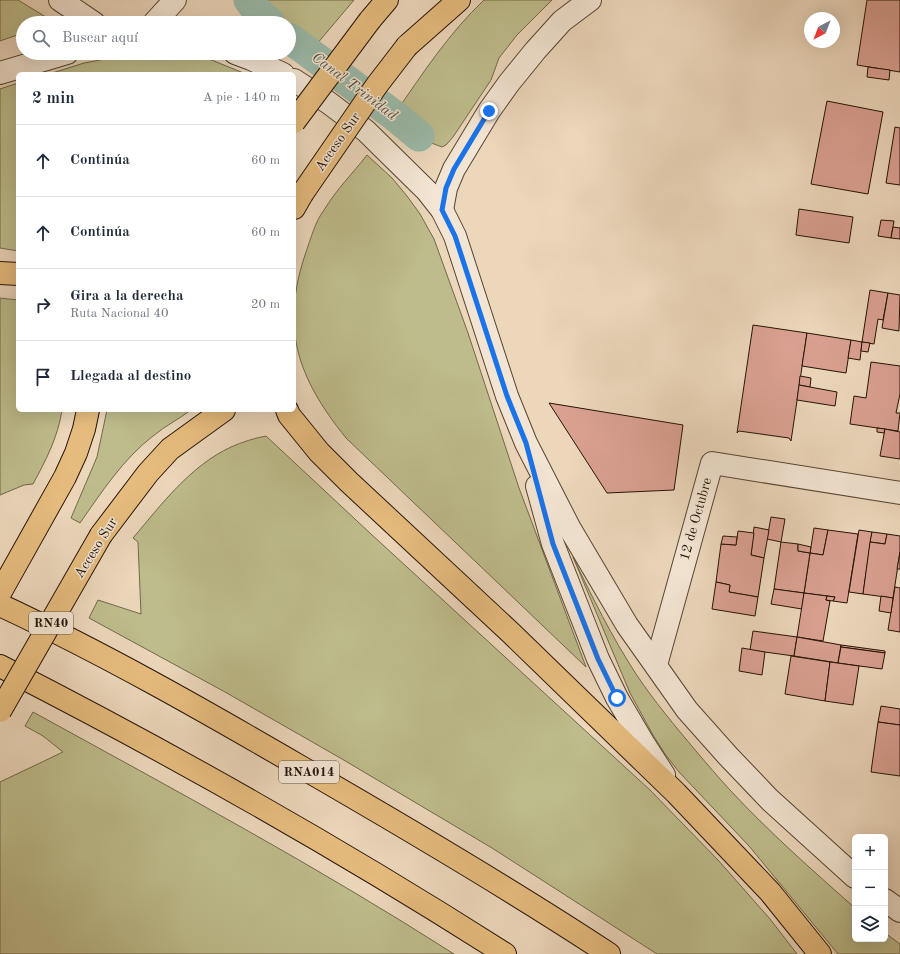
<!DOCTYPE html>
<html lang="es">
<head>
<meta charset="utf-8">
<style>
	:root { --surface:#fff; --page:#f6f6f7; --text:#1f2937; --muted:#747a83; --line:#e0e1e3 }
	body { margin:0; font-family:"Old Standard TT",serif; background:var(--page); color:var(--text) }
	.controls { position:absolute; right:12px; bottom:12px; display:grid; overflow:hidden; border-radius:6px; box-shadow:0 4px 16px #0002 }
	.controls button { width:36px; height:36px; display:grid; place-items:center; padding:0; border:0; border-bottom:1px solid var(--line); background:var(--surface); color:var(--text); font:20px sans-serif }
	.compass { position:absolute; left:804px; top:12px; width:36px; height:36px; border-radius:50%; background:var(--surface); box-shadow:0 4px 16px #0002; rotate:222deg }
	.stop { position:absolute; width:12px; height:12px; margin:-9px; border:3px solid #1a73e8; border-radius:50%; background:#fff }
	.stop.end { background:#1a73e8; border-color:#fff; box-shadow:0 1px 4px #0008 }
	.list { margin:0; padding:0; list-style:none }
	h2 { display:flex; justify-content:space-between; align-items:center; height:52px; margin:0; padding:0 16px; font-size:17px }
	h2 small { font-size:13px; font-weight:400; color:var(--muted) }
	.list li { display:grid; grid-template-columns:26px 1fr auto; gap:12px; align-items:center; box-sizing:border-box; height:72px; padding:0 16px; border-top:1px solid var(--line) }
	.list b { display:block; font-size:15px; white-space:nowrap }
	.list p { margin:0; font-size:13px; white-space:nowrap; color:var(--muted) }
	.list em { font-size:13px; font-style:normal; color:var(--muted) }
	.icon { flex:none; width:22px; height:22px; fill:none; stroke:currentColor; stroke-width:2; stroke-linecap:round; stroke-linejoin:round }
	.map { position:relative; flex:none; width:900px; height:954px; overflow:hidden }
	.search { position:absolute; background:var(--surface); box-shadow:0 4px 16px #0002; left:16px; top:16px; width:280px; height:44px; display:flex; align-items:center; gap:10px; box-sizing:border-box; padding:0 14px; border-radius:22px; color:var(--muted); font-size:15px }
	.panel { position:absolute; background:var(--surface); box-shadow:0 4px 16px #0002; left:16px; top:72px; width:280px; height:340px; border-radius:6px }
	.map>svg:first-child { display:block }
	.green { fill:#bebc8c; stroke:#726849 }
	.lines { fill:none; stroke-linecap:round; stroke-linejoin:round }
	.canal { stroke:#9abaaa; stroke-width:31 }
	.building { fill:#daa091; stroke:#251306 }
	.minor-casing { stroke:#574433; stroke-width:24 }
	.tertiary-casing { stroke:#574433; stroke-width:24 }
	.trunk-casing { stroke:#251306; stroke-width:24 }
	.motorway-casing { stroke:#251306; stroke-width:24 }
	.minor { stroke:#f3e5d3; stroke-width:22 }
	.tertiary { stroke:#f3e5d3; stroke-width:22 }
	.trunk { stroke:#e6bc7e; stroke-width:22 }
	.motorway { stroke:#e6bc7e; stroke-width:22 }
	.trunk-bridge-casing { stroke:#251306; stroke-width:24; stroke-linecap:butt }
	.motorway-bridge-casing { stroke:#251306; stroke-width:24; stroke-linecap:butt }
	.trunk-bridge { stroke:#e6bc7e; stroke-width:22 }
	.motorway-bridge { stroke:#e6bc7e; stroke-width:22 }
	.route { stroke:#1a73e8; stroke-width:5 }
	.labels { text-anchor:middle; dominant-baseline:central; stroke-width:3; stroke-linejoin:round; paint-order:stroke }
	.shield { fill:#f3e5d3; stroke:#635244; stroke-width:1 }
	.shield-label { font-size:13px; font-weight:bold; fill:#251306 }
	.street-label { font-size:14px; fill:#251306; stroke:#f3e5d3 }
	.water-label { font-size:15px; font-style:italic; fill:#4e4d3f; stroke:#f3e5d3 }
</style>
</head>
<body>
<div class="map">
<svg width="900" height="954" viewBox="0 0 900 954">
	<rect width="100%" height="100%" fill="#ecd7bb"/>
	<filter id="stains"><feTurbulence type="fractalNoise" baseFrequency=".005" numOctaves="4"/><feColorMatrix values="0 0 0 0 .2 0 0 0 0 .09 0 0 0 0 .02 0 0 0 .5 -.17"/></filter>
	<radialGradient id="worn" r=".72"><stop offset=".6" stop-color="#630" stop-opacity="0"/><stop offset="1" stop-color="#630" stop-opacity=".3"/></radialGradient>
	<!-- green -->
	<g class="green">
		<path d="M0,0H18L54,22L23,23V33L0,41Z"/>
		<path d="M252,0H354L311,51L289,34V23H275L259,9Z"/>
		<path d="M484,0H552L517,35L499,58L491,80L453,137L446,145L442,147L429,142L396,112C423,73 449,33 484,0Z"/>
		<path d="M138,53L187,54L209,59L246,74H49L84,63Z"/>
		<path d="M18,83V251L0,248V89Z"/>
		<path d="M367,155L392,178L407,196L420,214L434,239L468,333L519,488L586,667L346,438C297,377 280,328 306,252C311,238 315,222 324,210C336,190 353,173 367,155Z"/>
		<path d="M0,298L18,300V410H62C58,437 46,460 33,484L24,485L0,495Z"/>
		<path d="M107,410H191C179,419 165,426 153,436C123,459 101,493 80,523L71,518L97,457Z"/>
		<path d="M266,436L371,534L650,790L718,860L770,919L797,954H657L492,848L342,759L225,692L89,618L98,600L141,614L138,542L133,538C161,505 190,466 231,447C242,442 255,438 266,436Z"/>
		<path d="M573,557C592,597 612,637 636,674C654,701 675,726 696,751C707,764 718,777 730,790C769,832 812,870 855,908V939H885V933L900,944V954H838L749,846L679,772L665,754L653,735L630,693Z"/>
		<path d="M33,712C175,790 318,867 454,954H0V782L63,752L43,736L25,726Z"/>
	</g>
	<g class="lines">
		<!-- canal -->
		<g class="canal">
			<path d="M249,0L257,11L270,23"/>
			<path d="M289,38L395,116L419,136"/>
		</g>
	</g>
	<!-- building -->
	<g class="building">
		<path d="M867,0H900V72L857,65Z"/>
		<path d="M868,67L890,70L889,80L867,77Z"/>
		<path d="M827,101L883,112L868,194L811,184Z"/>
		<path d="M895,127L900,128V185L886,183Z"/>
		<path d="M799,209L853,217L849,243L796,235Z"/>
		<path d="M881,220L894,221L891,238L878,236Z"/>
		<path d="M893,227L900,228V239L891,238Z"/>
		<path d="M870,290L888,293L883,320L878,319L874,344L862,342Z"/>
		<path d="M888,293L900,295L899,331L882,328Z"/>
		<path d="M753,325L807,333L791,441L789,438L739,431L737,433Z"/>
		<path d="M807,333L851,340L846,373L802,366Z"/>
		<path d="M851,340L862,342L860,360L848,358Z"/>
		<path d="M862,342L870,343L868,352L861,351Z"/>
		<path d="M871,362L900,366V394L896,413H900L898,431L850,424L854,396L866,398Z"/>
		<path d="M800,376L811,378L810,387L799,385Z"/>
		<path d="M799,385L837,392L835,406L797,400Z"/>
		<path d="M549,403L683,425L674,490L607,493Z"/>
		<path d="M877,428L885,429L884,433L877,432Z"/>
		<path d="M885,429L900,432V459L880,456Z"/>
		<path d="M771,517L785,519L781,542L767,539Z"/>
		<path d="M754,527L769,530L764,558L751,555Z"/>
		<path d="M814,528L828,530L823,555L810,553Z"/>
		<path d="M828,530L858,534L847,603L833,601L835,597L804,593L810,553L823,555Z"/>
		<path d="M859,530L872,532L863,594L849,592Z"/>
		<path d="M738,531L754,533L751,555L764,558L758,597L729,592L730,585L716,582L721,544L736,545Z"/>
		<path d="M872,532L887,534L885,544L870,542Z"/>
		<path d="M887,534L900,536V552L893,598L863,594L870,542L885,544Z"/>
		<path d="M723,536L737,537L736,545L721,544Z"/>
		<path d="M781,542L798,544V551L810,553L804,593L774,589Z"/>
		<path d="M798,544L811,547L810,553L798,551Z"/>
		<path d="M900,552V569H897Z"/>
		<path d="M716,582L730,585L729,592L758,597L755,616L712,609Z"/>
		<path d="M895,587L900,588V632L888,630Z"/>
		<path d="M774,589L804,593L802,609L771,604Z"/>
		<path d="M804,593L827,596L826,600L830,601L823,641L797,637Z"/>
		<path d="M827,596L835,597L833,601L826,600Z"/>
		<path d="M881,596L893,598L891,613L879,611Z"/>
		<path d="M753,631L797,637L794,656L750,650Z"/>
		<path d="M797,637L841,645L838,663L794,656Z"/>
		<path d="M841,645L885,651V653L841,647Z"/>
		<path d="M841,647L885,653L882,669L838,663Z"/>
		<path d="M742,648L765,652L762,675L739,671Z"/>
		<path d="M791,656L830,662L825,701L785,694Z"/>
		<path d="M830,662L859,666L853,705L825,701Z"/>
		<path d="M881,706L900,709V725L878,722Z"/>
		<path d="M878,722L900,725V776L871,772Z"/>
	</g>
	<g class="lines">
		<!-- minor casing -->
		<g class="minor-casing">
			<g id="minor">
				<path d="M60,0L94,23"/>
				<path d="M656,665L712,463L900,493"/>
			</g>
		</g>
		<!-- tertiary casing -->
		<g class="tertiary-casing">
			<g id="tertiary">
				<path d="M154,23L175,0"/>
				<path d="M235,53L251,59L283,74"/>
				<path d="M0,73L67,53"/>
				<path d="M294,80L329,103L366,131L427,191L442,210L455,236L507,396L526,443L569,527L627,625L687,710L728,756L770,800L855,877"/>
				<path d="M442,210L446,188L454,169L489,111L509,83L535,51L562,21L590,0"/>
				<path d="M537,486L553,544L598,659L617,698L644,744L664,775"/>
				<path d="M885,900L900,911"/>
			</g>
		</g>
		<!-- trunk casing -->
		<g class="trunk-casing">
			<g id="trunk">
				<path d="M101,535L148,473L170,449L224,410"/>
				<path d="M0,593L65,477L76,453L84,429L88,410"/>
			</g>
		</g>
		<!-- motorway casing -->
		<g class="motorway-casing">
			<g id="motorway">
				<path d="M370,20L387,0"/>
				<path d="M407,46L459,0"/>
				<path d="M294,208L302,194"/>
				<path d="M0,273L18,274"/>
				<path d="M287,410L289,415L319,452L349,482L511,633L676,793L770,892L820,954"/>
				<path d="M0,605C103,653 203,710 301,767C405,827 509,888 609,954"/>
				<path d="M0,666C172,754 342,850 505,954"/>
			</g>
		</g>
		<!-- minor -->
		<use href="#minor" class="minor"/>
		<!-- tertiary -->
		<use href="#tertiary" class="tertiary"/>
		<!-- trunk -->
		<use href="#trunk" class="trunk"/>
		<!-- motorway -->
		<use href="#motorway" class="motorway"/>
		<!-- trunk-bridge casing -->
		<g class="trunk-bridge-casing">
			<path id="trunk-bridge" d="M0,711L101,535"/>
		</g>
		<!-- motorway-bridge casing -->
		<g class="motorway-bridge-casing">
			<g id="motorway-bridge">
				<path d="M294,122L370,20"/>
				<path d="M302,194L377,85L407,46"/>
			</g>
		</g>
		<!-- trunk-bridge -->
		<use href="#trunk-bridge" class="trunk-bridge"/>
		<!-- motorway-bridge -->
		<use href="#motorway-bridge" class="motorway-bridge"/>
	</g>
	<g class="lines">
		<!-- route -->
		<path class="route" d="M489,111L454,169L446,188L442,210L455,236L507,396L526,443L553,544L598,659L617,698"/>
	</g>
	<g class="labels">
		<!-- shield labels -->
		<g class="shield">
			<rect x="29" y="612" width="44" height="22" rx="3"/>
			<rect x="279" y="761" width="60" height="22" rx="3"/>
		</g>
		<g class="shield-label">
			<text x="51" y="623">RN40</text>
			<text x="309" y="772">RNA014</text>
		</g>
		<!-- street labels -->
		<g class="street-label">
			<text transform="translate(338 142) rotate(-55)">Acceso Sur</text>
			<text transform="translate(696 519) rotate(-74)">12 de Octubre</text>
			<text transform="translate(96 548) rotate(-58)">Acceso Sur</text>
		</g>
		<!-- water labels -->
		<g class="water-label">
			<text transform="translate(354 87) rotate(37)">Canal Trinidad</text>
		</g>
	</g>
	<rect width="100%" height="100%" filter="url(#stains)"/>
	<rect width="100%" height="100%" fill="url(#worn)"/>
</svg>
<div class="controls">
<button>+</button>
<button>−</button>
<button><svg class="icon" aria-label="layers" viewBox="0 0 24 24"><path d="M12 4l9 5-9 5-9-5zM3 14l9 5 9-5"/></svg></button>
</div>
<svg class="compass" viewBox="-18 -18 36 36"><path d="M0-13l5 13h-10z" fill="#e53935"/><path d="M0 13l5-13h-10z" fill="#747a83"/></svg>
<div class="stop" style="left:617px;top:698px"></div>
<div class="stop end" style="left:489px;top:111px"></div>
<div class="search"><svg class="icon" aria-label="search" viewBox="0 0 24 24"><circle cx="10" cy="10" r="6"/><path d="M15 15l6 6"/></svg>Buscar aquí</div>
<section class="panel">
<h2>2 min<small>A pie · 140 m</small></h2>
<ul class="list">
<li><svg class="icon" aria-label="ahead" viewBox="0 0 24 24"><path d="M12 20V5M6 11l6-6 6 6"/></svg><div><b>Continúa</b></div><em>60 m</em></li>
<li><svg class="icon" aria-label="ahead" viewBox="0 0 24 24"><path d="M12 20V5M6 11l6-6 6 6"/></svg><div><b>Continúa</b></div><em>60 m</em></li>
<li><svg class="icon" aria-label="right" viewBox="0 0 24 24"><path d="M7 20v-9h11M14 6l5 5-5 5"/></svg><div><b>Gira a la derecha</b><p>Ruta Nacional 40</p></div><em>20 m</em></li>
<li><svg class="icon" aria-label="arrive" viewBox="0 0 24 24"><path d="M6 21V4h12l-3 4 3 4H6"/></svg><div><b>Llegada al destino</b></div></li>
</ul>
</section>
</div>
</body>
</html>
